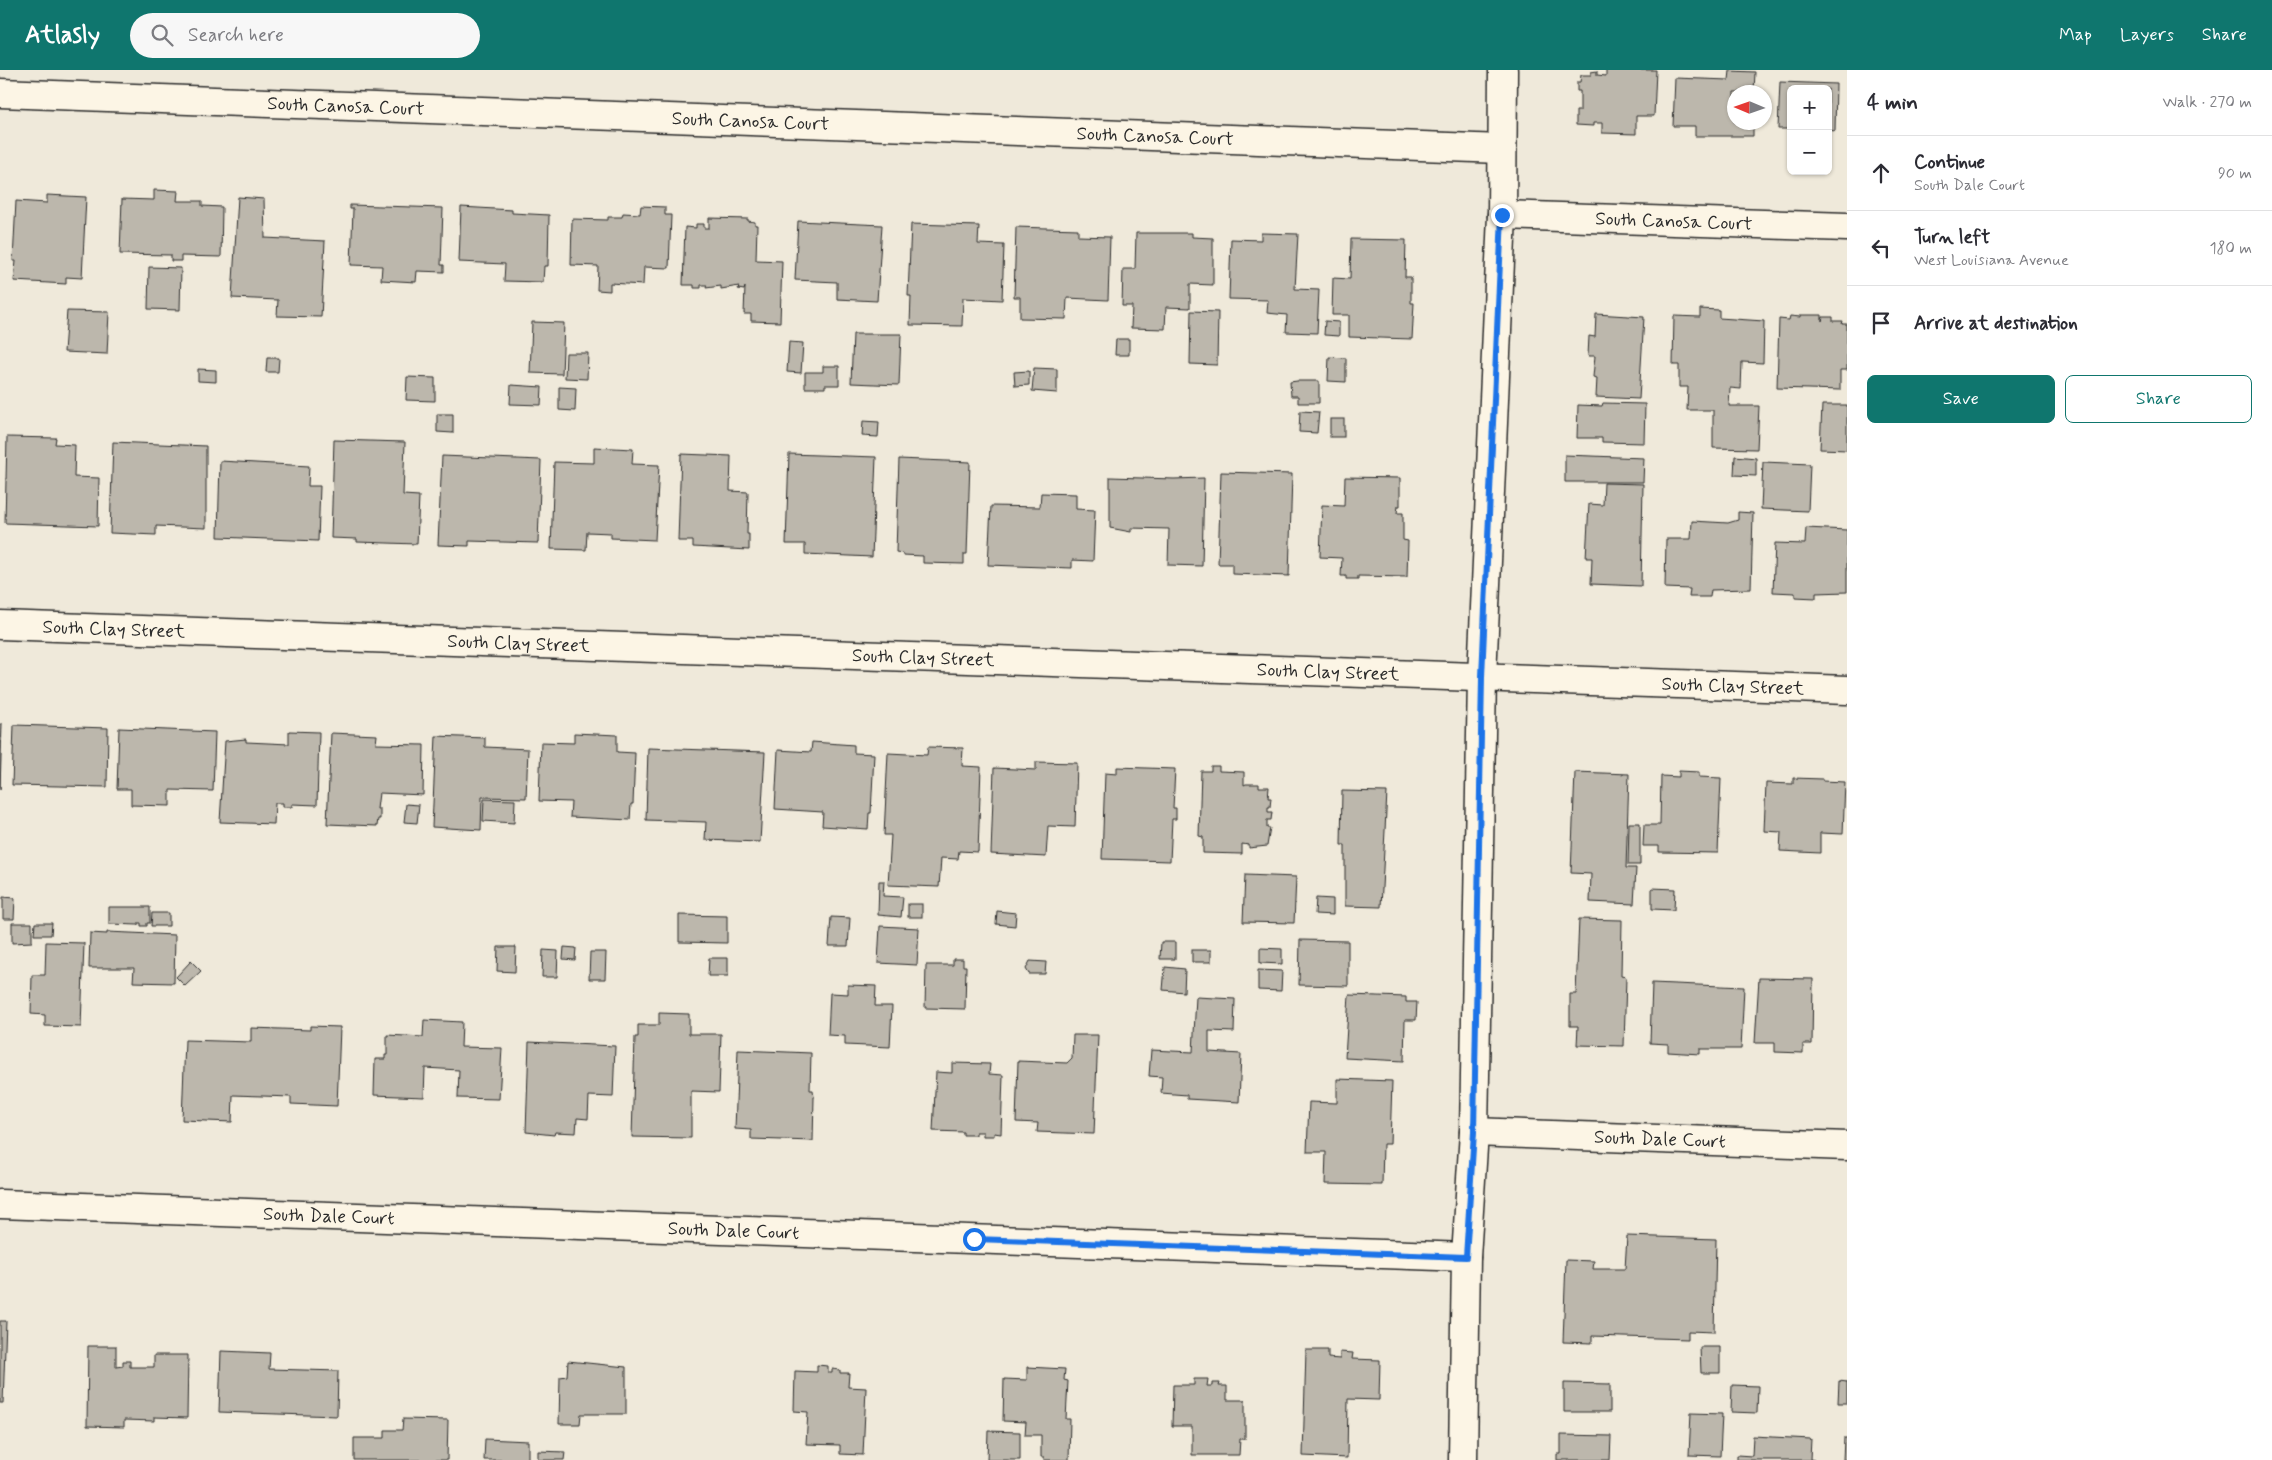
<!DOCTYPE html>
<html lang="en">
<head>
<meta charset="utf-8">
<style>
	:root { --surface:#fff; --page:#f7f7f7; --text:#2b2b33; --muted:#7c7c81; --line:#e1e1e2; --accent:#0f766e }
	body { margin:0; font-family:Mynerve,sans-serif; background:var(--page); color:var(--text) }
	.controls { position:absolute; right:15px; top:15px; display:grid; overflow:hidden; border-radius:8px; box-shadow:0 1px 4px #0004 }
	.controls button { width:45px; height:45px; display:grid; place-items:center; padding:0; border:0; border-bottom:1px solid var(--line); background:var(--surface); color:var(--text); font:25px sans-serif }
	.compass { position:absolute; left:1727px; top:15px; width:45px; height:45px; border-radius:50%; background:var(--surface); box-shadow:0 1px 4px #0004; rotate:272deg }
	.stop { position:absolute; width:15px; height:15px; margin:-11px; border:4px solid #1a73e8; border-radius:50%; background:#fff }
	.stop.end { background:#1a73e8; border-color:#fff; box-shadow:0 1px 5px #0008 }
	.list { margin:0; padding:0; list-style:none }
	h2 { display:flex; justify-content:space-between; align-items:center; height:65px; margin:0; padding:0 20px; font-size:21px }
	h2 small { font-size:16px; font-weight:400; color:var(--muted) }
	.list li { display:grid; grid-template-columns:32px 1fr auto; gap:15px; align-items:center; box-sizing:border-box; height:75px; padding:0 20px; border-top:1px solid var(--line) }
	.list b { display:block; font-size:19px; white-space:nowrap }
	.list p { margin:0; font-size:16px; white-space:nowrap; color:var(--muted) }
	.list em { font-size:16px; font-style:normal; color:var(--muted) }
	.actions { display:flex; gap:10px; padding:15px 20px }
	.actions a { flex:1; padding:11px 0; border:1px solid var(--accent); border-radius:8px; text-align:center; font-size:18px; color:var(--accent) }
	.actions .main { background:var(--accent); color:#fff }
	.icon { flex:none; width:28px; height:28px; fill:none; stroke:currentColor; stroke-width:2; stroke-linecap:round; stroke-linejoin:round }
	.map { position:relative; flex:none; width:1847px; height:1390px; overflow:hidden }
	header { display:flex; align-items:center; gap:30px; box-sizing:border-box; height:70px; padding:0 25px; background:var(--accent); color:#fff }
	header strong { font-size:24px }
	nav { display:flex; gap:28px; margin-inline-start:auto; font-size:18px }
	.search { width:350px; height:45px; background:var(--page); display:flex; align-items:center; gap:12px; box-sizing:border-box; padding:0 18px; border-radius:28px; color:var(--muted); font-size:19px }
	main { display:flex }
	aside { flex:1; background:var(--surface) }
	.map>svg:first-child { display:block }
	.building { fill:#bcb7ac; stroke:#2b2b2b }
	.lines { fill:none; stroke-linecap:round; stroke-linejoin:round }
	.street-casing { stroke:#2b2b2b; stroke-width:31 }
	.secondary-casing { stroke:#2b2b2b; stroke-width:31 }
	.street { stroke:#fcf5e5; stroke-width:28 }
	.secondary { stroke:#fcf5e5; stroke-width:28 }
	.route { stroke:#1a73e8; stroke-width:6 }
	.labels { text-anchor:middle; dominant-baseline:central; stroke-width:4.5; stroke-linejoin:round; paint-order:stroke }
	.street-label { font-size:19px; fill:#2b2b2b; stroke:#fcf5e5 }
</style>
</head>
<body>
<header>
<strong>Atlasly</strong>
<div class="search"><svg class="icon" aria-label="search" viewBox="0 0 24 24"><circle cx="10" cy="10" r="6"/><path d="M15 15l6 6"/></svg>Search here</div>
<nav><a>Map</a><a>Layers</a><a>Share</a></nav>
</header>
<main>
<div class="map">
<svg width="1847" height="1390" viewBox="0 0 1847 1390">
	<rect width="100%" height="100%" fill="#efe9da"/>
	<filter id="ink" filterUnits="userSpaceOnUse"><feTurbulence type="fractalNoise" baseFrequency=".02" numOctaves="2"/><feDisplacementMap in="SourceGraphic" scale="10" xChannelSelector="R" yChannelSelector="G"/><feConvolveMatrix kernelMatrix="1 2 1 2 8 2 1 2 1" color-interpolation-filters="sRGB"/></filter>
	<g filter="url(#ink)">
		<!-- building -->
		<g class="building">
			<path d="M1606,0H1656L1654,46H1636V64L1602,63V53H1593V56L1576,55V41H1580V21H1577V12H1580L1581,5H1591V2L1597,1V5L1606,6Z"/>
			<path d="M1730,1L1755,2L1754,22H1734V52H1753V66H1695V56H1673L1675,8L1729,10Z"/>
			<path d="M1780,12L1836,14L1835,61L1828,60V19H1791V59H1778Z"/>
			<path d="M154,120L178,121L177,131H202V136L222,137L221,187L181,186V191H171V185L120,184L122,129L154,130Z"/>
			<path d="M47,125L86,127L82,208L66,207V214L14,211L16,191H13L16,131L47,133Z"/>
			<path d="M238,127L264,129L265,168L325,171L321,247L277,246L278,230L232,228Z"/>
			<path d="M350,135L443,138L441,195H444V202L417,201L416,212L381,210L382,196L351,195L353,139H350Z"/>
			<path d="M641,136L665,137V145H671L669,198L644,197L643,215L610,213V221L597,220L598,196L571,195L572,149L608,150V147H622L623,143L640,144Z"/>
			<path d="M461,137L512,140V143L549,145L548,196H544L543,212L504,211L505,194L459,192Z"/>
			<path d="M709,148L748,149V151L755,152V155H757L756,190L782,191L780,252L751,251V244H744L745,217L744,220L738,219L739,216L721,219V216L706,218L707,215H701V218H694V215H683L685,157L696,158V154H704V158H709Z"/>
			<path d="M798,151L882,155L877,231L837,229V212L795,210Z"/>
			<path d="M911,154L979,156L978,174L1004,175L1002,230L963,228L962,256L910,255L911,226H908Z"/>
			<path d="M1016,157L1078,159V166L1110,167L1108,230L1067,228L1066,249L1020,248V227H1014Z"/>
			<path d="M1136,163H1192V167L1213,168V215L1190,214V238L1166,237L1165,259L1131,258L1132,236H1122L1123,199H1135Z"/>
			<path d="M1261,163L1298,164L1295,219L1319,220L1317,263L1286,262L1287,245L1267,243L1268,230L1229,229L1231,169L1261,170Z"/>
			<path d="M1351,169L1406,170L1405,207H1411V233H1414L1412,269L1349,267V245H1332L1333,208L1350,209Z"/>
			<path d="M149,197L181,198L180,240L148,239Z"/>
			<path d="M1700,239L1719,240V248L1764,251L1763,293L1742,292L1741,319L1730,318L1729,336H1759L1757,379L1713,378V340H1687L1688,317H1679V295H1673L1674,246L1700,247Z"/>
			<path d="M67,241L109,242L107,284L64,282Z"/>
			<path d="M1191,241L1218,242L1217,295L1190,294Z"/>
			<path d="M1596,244L1644,247L1639,329L1596,327L1597,308L1593,307L1595,286H1588L1589,266L1595,267Z"/>
			<path d="M1800,245H1822V251L1823,247H1833V251H1843L1842,254H1847V300H1840V320L1777,318L1779,249L1789,250L1790,246L1800,247Z"/>
			<path d="M1325,251L1339,252V266L1324,265Z"/>
			<path d="M532,252L564,253L562,304L530,303Z"/>
			<path d="M853,264H901L899,315L851,313Z"/>
			<path d="M1116,269H1129V285H1115Z"/>
			<path d="M789,272L803,273L801,303L787,302Z"/>
			<path d="M566,283H588L587,309L565,308Z"/>
			<path d="M1329,287L1346,288V312L1328,311Z"/>
			<path d="M267,288H279L278,302H266Z"/>
			<path d="M823,296H839V315H825V318H805V302H823Z"/>
			<path d="M1034,298L1057,299V323L1032,321Z"/>
			<path d="M198,299L216,300V312L198,311Z"/>
			<path d="M1029,301V315L1015,316L1014,302Z"/>
			<path d="M407,307L435,308V331L406,330Z"/>
			<path d="M1297,311H1319V333H1298V326H1291L1290,312Z"/>
			<path d="M511,315L542,317L541,335L510,334Z"/>
			<path d="M559,317L576,318L575,341L559,340Z"/>
			<path d="M1603,333L1645,334L1644,373L1602,372V368H1577L1578,335L1602,336Z"/>
			<path d="M1822,335H1847V380L1820,379Z"/>
			<path d="M1300,341L1319,342L1317,363L1299,362Z"/>
			<path d="M437,344H453V363L437,362Z"/>
			<rect x="1330" y="349" width="14" height="18"/>
			<path d="M863,351L879,352L878,367L862,366Z"/>
			<path d="M7,367L56,368L55,374L75,375L74,407L99,408L98,456L5,453Z"/>
			<path d="M334,370L405,372L403,425L419,426L417,474L357,472V469L331,468Z"/>
			<path d="M113,372L206,376V458L156,456V465L110,463Z"/>
			<path d="M594,377L633,379L632,394L659,395L655,470L611,468V463L587,462L586,480L551,479L554,392L594,393Z"/>
			<path d="M681,384L731,386L730,421L748,422L747,464H749V480L693,477V471H678Z"/>
			<path d="M789,384L876,387L872,487L805,484V474H786Z"/>
			<path d="M1565,385L1644,388L1643,412H1565Z"/>
			<path d="M442,386L541,390L538,473L469,471V476L438,475Z"/>
			<path d="M1735,386L1756,388V406L1734,405Z"/>
			<path d="M899,389L970,392L967,484H964V494L923,493V486L903,485L902,483L896,482Z"/>
			<path d="M220,391L309,396L308,416H320L318,471L218,467Z"/>
			<path d="M1763,392L1810,394L1808,441L1761,439Z"/>
			<path d="M1221,402L1292,404L1289,506L1232,504V494H1218Z"/>
			<path d="M1110,407L1174,409L1204,408L1202,496L1168,495L1169,459L1131,458V462L1110,458Z"/>
			<path d="M1345,407L1400,408V436H1398L1397,443H1403V470L1408,471L1407,507L1358,506V509H1346V506H1341L1342,488L1320,487L1322,435L1344,436Z"/>
			<path d="M1604,413L1643,414L1641,516L1591,514L1592,488H1586L1589,434L1603,435Z"/>
			<path d="M1041,423L1076,424V439L1095,440L1093,491L1072,490V498L988,495L991,436L1040,437Z"/>
			<path d="M1738,442L1753,443L1751,519L1711,520L1710,527H1689L1690,519L1665,518L1666,469H1691L1692,451L1728,453L1738,450Z"/>
			<path d="M1806,458L1847,460V522L1816,523V528L1795,527V523L1773,522L1775,473L1805,474Z"/>
			<path d="M0,654H2L0,720Z"/>
			<path d="M14,655L108,658L107,717L12,715Z"/>
			<path d="M119,658L215,662L213,721L170,720V736L131,735V719H117Z"/>
			<path d="M289,661L319,662L317,735L292,734V737H283V733H275L274,754L220,752L225,671L246,669V672L289,674Z"/>
			<path d="M331,663L377,665L376,674L424,675L423,725L379,723L377,739H380V749H378L377,756L327,754Z"/>
			<path d="M574,663L617,665V682L635,683L633,734H631L630,750L570,747L571,732L539,731L541,672L574,673Z"/>
			<path d="M436,666L485,668V677L528,679L526,728L482,727L481,760L432,757Z"/>
			<path d="M812,672L854,675V683L874,684L871,743H869L868,759L822,756L823,742L775,739L778,680L811,682Z"/>
			<path d="M928,677L963,678L962,696L981,697L978,782L959,781L958,789L941,788L939,817L888,815L891,765H884L888,683L927,685Z"/>
			<path d="M648,678L765,682L760,772L705,770L706,752L646,750Z"/>
			<path d="M1036,692L1077,693L1075,757L1048,756L1046,787L991,784L994,698L1036,700Z"/>
			<path d="M1211,696H1219V701L1244,702V715L1246,714H1259V717H1269L1268,728H1271L1270,737H1268V742H1272L1271,750H1267V758H1270L1267,776L1249,778V775L1242,774V784L1203,783V767L1199,766L1201,701H1211Z"/>
			<path d="M1117,697L1175,699L1173,738H1176V749H1172L1170,791L1102,789L1105,703L1117,704Z"/>
			<path d="M1679,701L1699,702V707L1721,708L1718,783L1659,782V776H1643L1644,755H1660L1661,706L1679,707Z"/>
			<path d="M1575,702L1629,704L1626,798H1636L1634,834L1590,832L1591,804L1571,803Z"/>
			<path d="M1793,708L1823,709V711L1845,712L1843,764L1820,763V783L1780,781L1781,762L1764,761L1766,713L1793,714Z"/>
			<path d="M1342,721L1387,722L1381,837L1345,836V775H1341Z"/>
			<path d="M484,729L515,730L514,753L483,751Z"/>
			<path d="M406,734L419,735L417,753L404,752Z"/>
			<path d="M1629,753H1640V795H1628Z"/>
			<path d="M1245,805L1296,807L1294,853L1243,852Z"/>
			<path d="M879,811H884L883,826L903,827L901,847L878,845Z"/>
			<path d="M1652,818L1675,819L1674,840L1652,839Z"/>
			<path d="M3,827L15,828L14,849H3Z"/>
			<path d="M1316,828L1333,829V845L1315,844Z"/>
			<rect x="908" y="834" width="14" height="13"/>
			<path d="M109,837H150V853H147V856H141V853H138V855L109,854Z"/>
			<path d="M997,841L1016,843L1015,856L996,854Z"/>
			<path d="M152,843H169V856H151Z"/>
			<path d="M679,845L727,846V873L679,872Z"/>
			<path d="M831,847L850,848L848,876H829Z"/>
			<path d="M1579,849L1622,850L1621,906L1626,907L1624,976L1577,975L1578,956H1570V924H1576Z"/>
			<path d="M12,853H32V872L12,873Z"/>
			<path d="M35,853H52L51,865H34Z"/>
			<path d="M880,856L919,858L917,895L878,893Z"/>
			<path d="M107,862L175,865L174,913L133,912L134,898H89L90,863L107,864Z"/>
			<path d="M1300,870L1348,871V916L1299,915Z"/>
			<path d="M46,872L84,873L81,957L45,956V945L31,944L32,905H45Z"/>
			<path d="M1161,872H1175V889H1160Z"/>
			<path d="M498,877H516L515,902L497,901Z"/>
			<path d="M564,877L576,878L575,890L563,889Z"/>
			<path d="M1260,878L1282,879V894L1260,893Z"/>
			<path d="M543,880L558,881L557,907H542Z"/>
			<rect x="1192" y="880" width="19" height="12"/>
			<path d="M590,882H606L605,909H589Z"/>
			<path d="M709,888H728V906H708Z"/>
			<path d="M953,889H963V896H966L965,939L925,938L926,895H953Z"/>
			<path d="M191,891L201,901L185,916L176,907Z"/>
			<path d="M1030,891L1046,892L1045,904H1029L1026,899Z"/>
			<path d="M1165,897L1185,899L1184,922L1163,920Z"/>
			<path d="M1258,900L1282,901L1281,921L1258,920Z"/>
			<path d="M1759,908L1813,909L1812,974H1803V983L1775,982V973H1755Z"/>
			<path d="M1652,913L1744,917L1741,979H1700V984L1668,982V974L1650,973Z"/>
			<path d="M848,915L876,916L875,936H892L890,977L845,975V966L828,965L830,923L848,924Z"/>
			<path d="M1349,925L1406,927V932H1417L1416,950H1405L1404,991L1345,988Z"/>
			<path d="M1196,927L1235,929L1234,962L1209,961V982L1241,984L1239,1032L1187,1029V1025L1161,1023L1162,1007L1149,1006L1151,980L1193,982Z"/>
			<path d="M659,943L689,944V964H721L719,1022L691,1021V1068L632,1067L635,967H638V955H659Z"/>
			<path d="M424,950L462,952L461,977L502,978L499,1029L458,1028L459,1000L425,998L424,1027L374,1025L375,989H385V985H387V965L423,967Z"/>
			<path d="M310,956L340,957L337,1036L291,1034V1027L233,1025L232,1052L182,1050L185,970L251,972V958L310,960Z"/>
			<path d="M1073,965H1098L1094,1064L1037,1062L1038,1053L1016,1052L1018,991L1067,993L1072,988Z"/>
			<path d="M529,972L615,976L613,1027L589,1026L588,1049L577,1048L576,1063L555,1062L554,1065L526,1062Z"/>
			<path d="M738,980L811,983L810,1020H813L814,1027L813,1071L751,1069V1060L735,1059Z"/>
			<path d="M952,993L990,994L989,1004L1003,1005L1001,1064L994,1063V1066H983V1062H976V1065H963V1062L933,1061L936,1002L952,1003Z"/>
			<path d="M1337,1009L1392,1011L1390,1074H1383L1382,1115L1325,1114L1326,1082H1307L1309,1032L1337,1033Z"/>
			<path d="M1627,1166L1716,1169L1714,1262L1688,1261V1269L1592,1266V1273L1563,1272L1566,1190L1594,1191L1593,1199H1625Z"/>
			<path d="M0,1251H6L3,1333H0Z"/>
			<path d="M88,1276H116V1297L123,1296V1291H130V1297H154V1285H188L187,1348L154,1347V1351L124,1350V1357L87,1356Z"/>
			<path d="M1700,1277H1720V1303H1701Z"/>
			<path d="M1306,1280H1328V1288L1340,1289V1282L1353,1283L1352,1289L1380,1290L1379,1330L1348,1329L1347,1388L1303,1386Z"/>
			<path d="M221,1281L270,1283L269,1299L338,1301L337,1346L219,1342Z"/>
			<path d="M568,1291L626,1297V1344H581L580,1354H559L560,1307L567,1306Z"/>
			<path d="M817,1295L828,1296V1303H832V1299L840,1300V1303H849L848,1317L866,1318L863,1385L840,1384V1375L806,1374L808,1342L794,1341L795,1301L817,1302Z"/>
			<path d="M1027,1297L1065,1299L1064,1310L1068,1311L1066,1349H1070L1069,1390H1044V1387H1041V1365H1025L1026,1352L1003,1351L1004,1309L1027,1310Z"/>
			<path d="M1194,1309H1208L1207,1316H1212V1313H1220L1219,1316H1227V1330H1245V1369H1240L1239,1385H1192V1356H1172L1173,1315H1194Z"/>
			<path d="M1839,1311L1847,1312V1333H1838Z"/>
			<path d="M1564,1313L1610,1314V1342H1564Z"/>
			<path d="M1732,1315L1758,1316L1757,1343L1731,1342Z"/>
			<path d="M1691,1343L1722,1344L1720,1386L1689,1385Z"/>
			<path d="M403,1349L448,1350L447,1390H354V1368H385V1360H402Z"/>
			<path d="M988,1361L1020,1362V1390H987Z"/>
			<path d="M1561,1365L1611,1366L1610,1390H1557V1384H1561Z"/>
			<path d="M1753,1366L1811,1369L1810,1389L1814,1390H1737V1385L1752,1386Z"/>
			<path d="M1844,1368H1847V1390H1843Z"/>
			<path d="M485,1369L528,1371V1390H484Z"/>
			<path d="M538,1381L565,1382L564,1390H538Z"/>
		</g>
		<g class="lines">
			<!-- street casing -->
			<g class="street-casing">
				<g id="street">
					<path id="s1" d="M0,23L1502,79"/>
					<path id="s2" d="M1502,145L1847,157"/>
					<path id="s3" d="M0,555L1847,620"/>
					<path id="s4" d="M1474,1062L1847,1076"/>
					<path id="s5" d="M0,1134L1466,1187"/>
				</g>
			</g>
			<!-- secondary casing -->
			<g class="secondary-casing">
				<path id="secondary" d="M1463,1390L1466,1187L1474,1062L1482,607L1502,145L1503,0"/>
			</g>
			<!-- street -->
			<use href="#street" class="street"/>
			<!-- secondary -->
			<use href="#secondary" class="secondary"/>
		</g>
	</g>
	<g class="lines" filter="url(#ink)">
		<!-- route -->
		<path class="route" d="M974,1169L1466,1187L1474,1062L1482,607L1502,145"/>
	</g>
	<g class="labels">
		<!-- street labels -->
		<g class="street-label">
			<text stroke="none"><textPath href="#s1" startOffset="346">South Canosa Court</textPath></text>
			<text stroke="none"><textPath href="#s1" startOffset="751">South Canosa Court</textPath></text>
			<text stroke="none"><textPath href="#s1" startOffset="1156">South Canosa Court</textPath></text>
			<text stroke="none"><textPath href="#s2" startOffset="172">South Canosa Court</textPath></text>
			<text stroke="none"><textPath href="#s3" startOffset="114">South Clay Street</textPath></text>
			<text stroke="none"><textPath href="#s3" startOffset="519">South Clay Street</textPath></text>
			<text stroke="none"><textPath href="#s3" startOffset="924">South Clay Street</textPath></text>
			<text stroke="none"><textPath href="#s3" startOffset="1329">South Clay Street</textPath></text>
			<text stroke="none"><textPath href="#s3" startOffset="1734">South Clay Street</textPath></text>
			<text stroke="none"><textPath href="#s4" startOffset="186">South Dale Court</textPath></text>
			<text stroke="none"><textPath href="#s5" startOffset="329">South Dale Court</textPath></text>
			<text stroke="none"><textPath href="#s5" startOffset="734">South Dale Court</textPath></text>
		</g>
	</g>
</svg>
<div class="controls">
<button>+</button>
<button>−</button>
</div>
<svg class="compass" viewBox="-18 -18 36 36"><path d="M0-13l5 13h-10z" fill="#e53935"/><path d="M0 13l5-13h-10z" fill="#7c7c81"/></svg>
<div class="stop" style="left:974px;top:1169px"></div>
<div class="stop end" style="left:1502px;top:145px"></div>
</div>
<aside>
<h2>4 min<small>Walk · 270 m</small></h2>
<ul class="list">
<li><svg class="icon" aria-label="ahead" viewBox="0 0 24 24"><path d="M12 20V5M6 11l6-6 6 6"/></svg><div><b>Continue</b><p>South Dale Court</p></div><em>90 m</em></li>
<li><svg class="icon" aria-label="left" viewBox="0 0 24 24"><path d="M17 20v-9H6M10 6l-5 5 5 5"/></svg><div><b>Turn left</b><p>West Louisiana Avenue</p></div><em>180 m</em></li>
<li><svg class="icon" aria-label="arrive" viewBox="0 0 24 24"><path d="M6 21V4h12l-3 4 3 4H6"/></svg><div><b>Arrive at destination</b></div></li>
</ul>
<div class="actions"><a class="main">Save</a><a>Share</a></div>
</aside>
</main>
</body>
</html>
